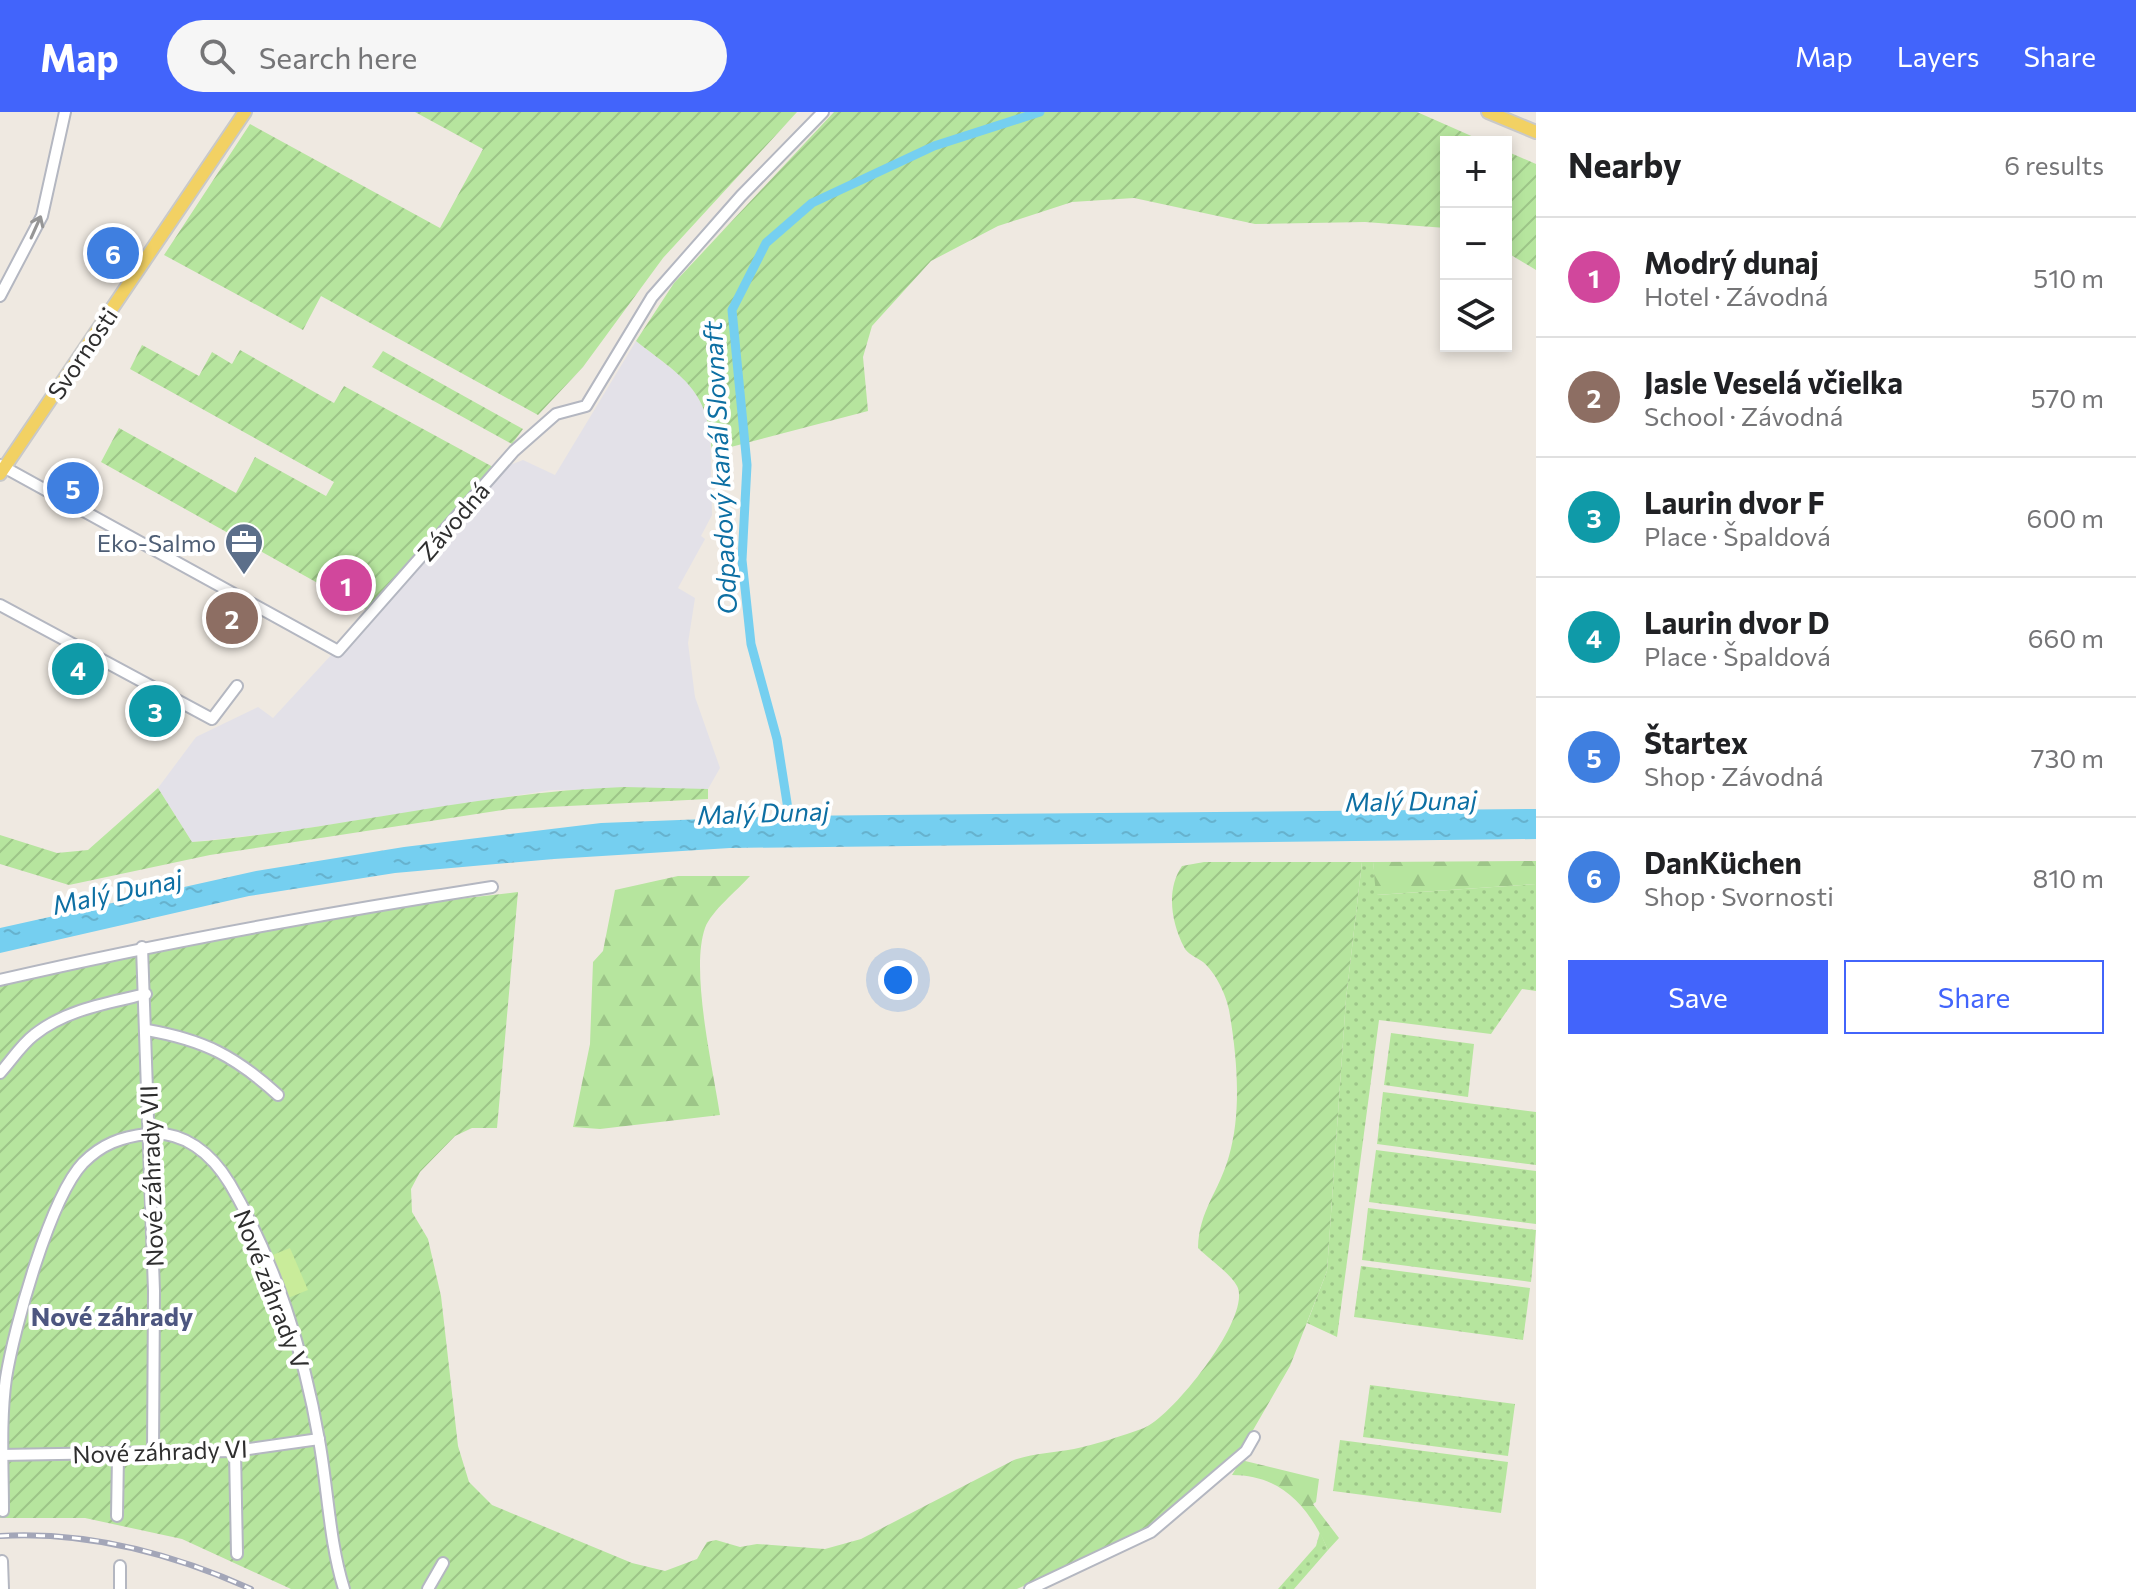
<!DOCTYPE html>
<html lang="en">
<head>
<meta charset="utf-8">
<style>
	:root { --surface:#fff; --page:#f6f6f6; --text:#202124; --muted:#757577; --line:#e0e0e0; --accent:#4264fb }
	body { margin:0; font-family:Commissioner,sans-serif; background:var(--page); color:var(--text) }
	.controls { position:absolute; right:24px; top:24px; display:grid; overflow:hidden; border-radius:0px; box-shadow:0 4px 12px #0003 }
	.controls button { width:72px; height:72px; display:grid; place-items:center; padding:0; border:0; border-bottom:2px solid var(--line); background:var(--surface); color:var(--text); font:40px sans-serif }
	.you { position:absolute; left:898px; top:868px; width:28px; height:28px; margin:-20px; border:6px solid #fff; border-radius:50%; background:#1a73e8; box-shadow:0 0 0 12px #1a73e833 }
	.badge { display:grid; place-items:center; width:52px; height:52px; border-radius:50%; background:var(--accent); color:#fff; font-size:26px; font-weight:700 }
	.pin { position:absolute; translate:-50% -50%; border:4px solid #fff; box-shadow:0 2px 8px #0006 }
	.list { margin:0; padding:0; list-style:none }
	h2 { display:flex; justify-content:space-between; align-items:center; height:104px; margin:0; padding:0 32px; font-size:34px }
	h2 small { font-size:26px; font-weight:400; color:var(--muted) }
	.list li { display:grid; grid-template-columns:52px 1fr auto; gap:24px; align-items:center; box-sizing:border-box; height:120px; padding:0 32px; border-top:2px solid var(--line) }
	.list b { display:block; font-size:30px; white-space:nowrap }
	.list p { margin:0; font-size:26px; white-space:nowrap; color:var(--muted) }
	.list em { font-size:26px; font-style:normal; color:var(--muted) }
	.actions { display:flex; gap:16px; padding:24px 32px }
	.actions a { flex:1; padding:18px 0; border:2px solid var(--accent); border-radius:0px; text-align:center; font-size:28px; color:var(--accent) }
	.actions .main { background:var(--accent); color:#fff }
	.icon { flex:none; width:44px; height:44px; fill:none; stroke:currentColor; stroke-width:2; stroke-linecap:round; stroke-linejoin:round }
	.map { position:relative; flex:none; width:1536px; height:1477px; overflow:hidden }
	header { display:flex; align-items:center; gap:48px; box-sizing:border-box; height:112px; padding:0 40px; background:var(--accent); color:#fff }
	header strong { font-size:38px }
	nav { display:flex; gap:44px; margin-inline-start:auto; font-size:28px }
	.search { width:560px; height:72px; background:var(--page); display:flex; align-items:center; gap:20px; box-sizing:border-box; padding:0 28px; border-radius:44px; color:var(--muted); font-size:30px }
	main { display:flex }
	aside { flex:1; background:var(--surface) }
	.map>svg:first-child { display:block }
	.industrial { fill:#e3e1e8 }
	.grass { fill:url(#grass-dots) }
	.forest { fill:url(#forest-firs) }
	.garden { fill:url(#garden-furrows) }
	.pitch { fill:#c9ec9a }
	.water { fill:url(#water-ripples) }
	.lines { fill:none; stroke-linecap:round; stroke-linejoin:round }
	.canal { stroke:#75cff0; stroke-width:9 }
	.minor-casing { stroke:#b4b7c1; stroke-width:14 }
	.major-casing { stroke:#c9c9c9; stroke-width:16 }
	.minor { stroke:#fff; stroke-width:10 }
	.major { stroke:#f2d163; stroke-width:12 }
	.rail-casing { stroke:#a3a6b8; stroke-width:6 }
	.rail { stroke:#fff; stroke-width:3; stroke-dasharray:9; stroke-linecap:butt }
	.oneway { stroke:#969696 }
	.labels { text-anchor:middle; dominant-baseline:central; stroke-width:8; stroke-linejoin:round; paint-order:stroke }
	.street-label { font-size:24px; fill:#2e2e2e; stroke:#fff }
	.service-label { font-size:24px; fill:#4e5e75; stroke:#fff; text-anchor:end }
	.water-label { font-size:26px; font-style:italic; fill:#0d6fa3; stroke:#fff }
	.neighbourhood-label { font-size:26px; font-weight:bold; fill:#4d5680; stroke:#fff }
</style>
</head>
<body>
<header>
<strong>Map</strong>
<div class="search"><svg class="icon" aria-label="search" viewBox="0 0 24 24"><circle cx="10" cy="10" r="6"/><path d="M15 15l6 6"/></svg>Search here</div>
<nav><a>Map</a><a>Layers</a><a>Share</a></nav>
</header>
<main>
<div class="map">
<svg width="1536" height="1477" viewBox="0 0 1536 1477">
	<defs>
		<pattern id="grass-dots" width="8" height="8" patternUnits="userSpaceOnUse" patternTransform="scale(2)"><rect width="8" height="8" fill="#b6e59e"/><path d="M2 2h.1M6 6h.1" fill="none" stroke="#9dc588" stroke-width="1.8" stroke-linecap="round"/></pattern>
		<pattern id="forest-firs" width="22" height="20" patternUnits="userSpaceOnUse" patternTransform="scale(2)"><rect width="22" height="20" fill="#b6e59e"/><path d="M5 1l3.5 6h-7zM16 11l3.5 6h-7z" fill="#9dc588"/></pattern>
		<pattern id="garden-furrows" width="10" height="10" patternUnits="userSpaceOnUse" patternTransform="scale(2)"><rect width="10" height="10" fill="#b6e59e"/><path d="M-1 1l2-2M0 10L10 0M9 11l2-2" fill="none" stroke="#9dc588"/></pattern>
		<pattern id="water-ripples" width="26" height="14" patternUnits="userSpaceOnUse" patternTransform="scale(2)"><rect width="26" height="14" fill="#75cff0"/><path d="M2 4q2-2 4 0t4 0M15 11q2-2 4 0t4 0" fill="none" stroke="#66b2ce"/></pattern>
	</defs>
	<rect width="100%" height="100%" fill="#efe9e1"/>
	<!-- industrial -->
	<path class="industrial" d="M636,229L694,274L710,311L712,403L701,424L705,427L678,476L695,486L688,531L695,585L720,656L708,677L552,678L283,720L192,730L158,676L196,625L258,595L273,606L333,541L348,536L510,353L523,348L555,363Z"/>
	<!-- grass -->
	<g class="grass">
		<path d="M1362,750H1373L1377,783L1536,772V879L1522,877L1491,922L1379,908L1337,1225L1307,1211L1327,1159L1346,887Z"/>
		<path d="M1391,921L1474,932L1468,985L1384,973Z"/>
		<path d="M1383,980L1536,1000V1053L1377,1032Z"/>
		<path d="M1376,1038L1536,1059V1112L1369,1090Z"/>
		<path d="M1368,1096L1536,1118L1531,1170L1362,1148Z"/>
		<path d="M1361,1154L1530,1176L1523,1228L1354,1205Z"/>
		<path d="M1370,1273L1515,1292L1508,1344L1363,1325Z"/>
		<path d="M1340,1328L1508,1350L1501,1401L1333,1379Z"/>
		<path d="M1320,1420L1328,1438L1294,1477H1278L1316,1434Z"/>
	</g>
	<!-- forest -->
	<g class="forest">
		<path d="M1536,749V772L1376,783L1373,750Z"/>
		<path d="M678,764H750C737,779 712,798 705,816C690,859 713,956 720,1003L600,1017L573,1015L590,932L593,850L603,839L615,778Z"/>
		<path d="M1241,1348L1319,1367L1316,1390L1313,1392L1339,1426L1328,1438C1309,1395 1282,1363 1232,1363Z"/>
	</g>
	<!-- garden -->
	<g class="garden">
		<path d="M415,0H797L663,146L583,255L538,303L321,184L303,218L164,143L250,12L440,116L483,37Z"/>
		<path d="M834,0H1417L1485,30H1446V116L1365,110L1255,112L1134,86L1072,90L998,114L931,149L872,214L863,245L868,299L712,340C708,276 683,266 636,229L674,171Z"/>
		<path d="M1506,39L1536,52V158L1506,140Z"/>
		<path d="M142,233L199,264L212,240L232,252L240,238L334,291L344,274L493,355L366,498L101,350L119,316L236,381L255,345L326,384L334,370L130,257Z"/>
		<path d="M383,239L523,317L512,332L372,255Z"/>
		<path d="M624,675L708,677V687L509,697L210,743L69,773L0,752V723L57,741L88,738L158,676L192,730C337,718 478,680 624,675Z"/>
		<path d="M1204,750H1362L1346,887L1327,1159L1290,1254L1241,1339L1149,1416L1017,1477H291L182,1427L85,1406H0V872L337,801L518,780L497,1016H472L455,1024L420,1060L411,1077L412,1100L428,1127L441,1184L458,1334L469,1370L492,1393L632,1451L665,1459L697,1447L707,1430L716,1428L740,1435L757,1432L825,1437L861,1427L1014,1348C1035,1341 1053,1341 1074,1337C1097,1332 1122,1324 1144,1316C1172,1305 1253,1204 1237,1174C1230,1161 1209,1147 1198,1136C1199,1098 1219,1080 1229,1044C1242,1000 1237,943 1229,898C1226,882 1215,860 1203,850C1196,845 1187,842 1184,835C1171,810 1166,777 1182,754Z"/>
	</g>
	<!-- pitch -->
	<path class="pitch" d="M290,1136L308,1178L288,1186L270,1144Z"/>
	<!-- water -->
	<path class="water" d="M1536,697V727L730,736L554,747L395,761L249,784L0,841V816L256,759L404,735L601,711L783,704Z"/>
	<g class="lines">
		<!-- canal -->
		<path class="canal" d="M788,697L777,627L751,532L742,448L747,353L732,198L766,131L812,91L934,34L1040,0"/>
		<!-- minor casing -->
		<g class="minor-casing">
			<g id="minor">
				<path d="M0,184L42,104L65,0"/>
				<path d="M0,353L338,539L514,339L556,302L586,294L652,185L741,84L823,0"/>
				<path d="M0,493L212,607L237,574"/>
				<path d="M142,835L154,1179L153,1341"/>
				<path d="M0,868C163,830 326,801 492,775"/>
				<path d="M147,918C204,928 235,944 278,983"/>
				<path d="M0,961C11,949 21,933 34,923C65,898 107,891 146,882"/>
				<path d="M235,1339L237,1442"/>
				<path d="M0,1343L235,1339L319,1327"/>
				<path d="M3,1399C3,1355 0,1309 6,1266C14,1216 50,1086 83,1051C102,1032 121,1025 147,1022C184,1018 212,1042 230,1072C275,1149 304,1240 319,1328C328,1377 329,1429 344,1477"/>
				<path d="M117,1404L118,1343"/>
				<path d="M2,1449L3,1477"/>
				<path d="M120,1454V1477"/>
				<path d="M428,1477L443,1451"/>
				<path d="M1030,1477L1151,1420L1246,1339L1254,1325"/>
			</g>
		</g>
		<!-- major casing -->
		<g class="major-casing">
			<g id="major">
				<path d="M1488,0L1536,20"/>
				<path d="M0,362L245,0"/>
			</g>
		</g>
		<!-- minor -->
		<use href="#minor" class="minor"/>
		<!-- major -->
		<use href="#major" class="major"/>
		<!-- rail casing -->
		<g class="rail-casing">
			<path id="rail" d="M0,1424C88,1419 171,1441 251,1477"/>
		</g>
		<!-- rail -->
		<use href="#rail" class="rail"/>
	</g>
	<!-- one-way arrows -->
	<defs><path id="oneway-shaft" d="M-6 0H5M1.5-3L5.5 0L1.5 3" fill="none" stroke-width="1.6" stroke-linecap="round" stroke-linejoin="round" transform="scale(2)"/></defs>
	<use class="oneway" href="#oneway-shaft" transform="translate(36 115) rotate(-66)"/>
	<!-- icons -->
	<defs>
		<g id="office-pin" transform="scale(2)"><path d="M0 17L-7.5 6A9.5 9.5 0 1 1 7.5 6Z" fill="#5c6f8a" stroke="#fff"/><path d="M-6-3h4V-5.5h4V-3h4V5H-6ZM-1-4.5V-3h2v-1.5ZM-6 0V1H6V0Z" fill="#fff"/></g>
	</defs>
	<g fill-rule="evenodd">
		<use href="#office-pin" x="244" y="430"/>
	</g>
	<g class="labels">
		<!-- street labels -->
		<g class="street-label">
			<text transform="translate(82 241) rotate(-56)">Svornosti</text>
			<text transform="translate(453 409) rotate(-49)">Závodná</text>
			<text transform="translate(151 1064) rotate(-92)">Nové záhrady VII</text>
			<text transform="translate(272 1177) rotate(69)">Nové záhrady V</text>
			<text transform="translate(160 1339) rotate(-2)">Nové záhrady VI</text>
		</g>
		<!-- service labels -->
		<g class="service-label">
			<text x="216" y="430">Eko-Salmo</text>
		</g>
		<!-- water labels -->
		<g class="water-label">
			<text transform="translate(719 356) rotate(-93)">Odpadový kanál Slovnaft</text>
			<text transform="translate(1411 688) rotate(-1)">Malý Dunaj</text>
			<text transform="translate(763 700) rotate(-2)">Malý Dunaj</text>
			<text transform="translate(117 779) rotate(-12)">Malý Dunaj</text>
		</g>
		<!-- neighbourhood labels -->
		<g class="neighbourhood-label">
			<text x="112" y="1203">Nové záhrady</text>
		</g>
	</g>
</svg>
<div class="controls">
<button>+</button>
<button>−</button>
<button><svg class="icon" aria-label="layers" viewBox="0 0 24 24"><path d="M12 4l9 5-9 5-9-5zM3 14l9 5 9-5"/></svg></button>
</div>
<div class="you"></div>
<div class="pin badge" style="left:346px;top:473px;background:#d1479c">1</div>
<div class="pin badge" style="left:232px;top:506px;background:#8d6e63">2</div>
<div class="pin badge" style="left:155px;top:599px;background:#0f9aa8">3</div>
<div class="pin badge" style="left:78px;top:557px;background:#0f9aa8">4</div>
<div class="pin badge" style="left:73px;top:376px;background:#3f7fe0">5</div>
<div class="pin badge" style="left:113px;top:141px;background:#3f7fe0">6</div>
</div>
<aside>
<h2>Nearby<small>6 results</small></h2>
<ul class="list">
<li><span class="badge" style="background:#d1479c">1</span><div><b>Modrý dunaj</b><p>Hotel · Závodná</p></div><em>510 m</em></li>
<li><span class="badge" style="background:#8d6e63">2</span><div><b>Jasle Veselá včielka</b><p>School · Závodná</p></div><em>570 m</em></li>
<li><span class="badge" style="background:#0f9aa8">3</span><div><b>Laurin dvor F</b><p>Place · Špaldová</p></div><em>600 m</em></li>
<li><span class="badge" style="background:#0f9aa8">4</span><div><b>Laurin dvor D</b><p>Place · Špaldová</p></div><em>660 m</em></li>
<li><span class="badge" style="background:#3f7fe0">5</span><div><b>Štartex</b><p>Shop · Závodná</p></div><em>730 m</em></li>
<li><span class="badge" style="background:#3f7fe0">6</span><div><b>DanKüchen</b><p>Shop · Svornosti</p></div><em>810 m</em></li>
</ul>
<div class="actions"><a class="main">Save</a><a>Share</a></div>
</aside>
</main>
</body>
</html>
